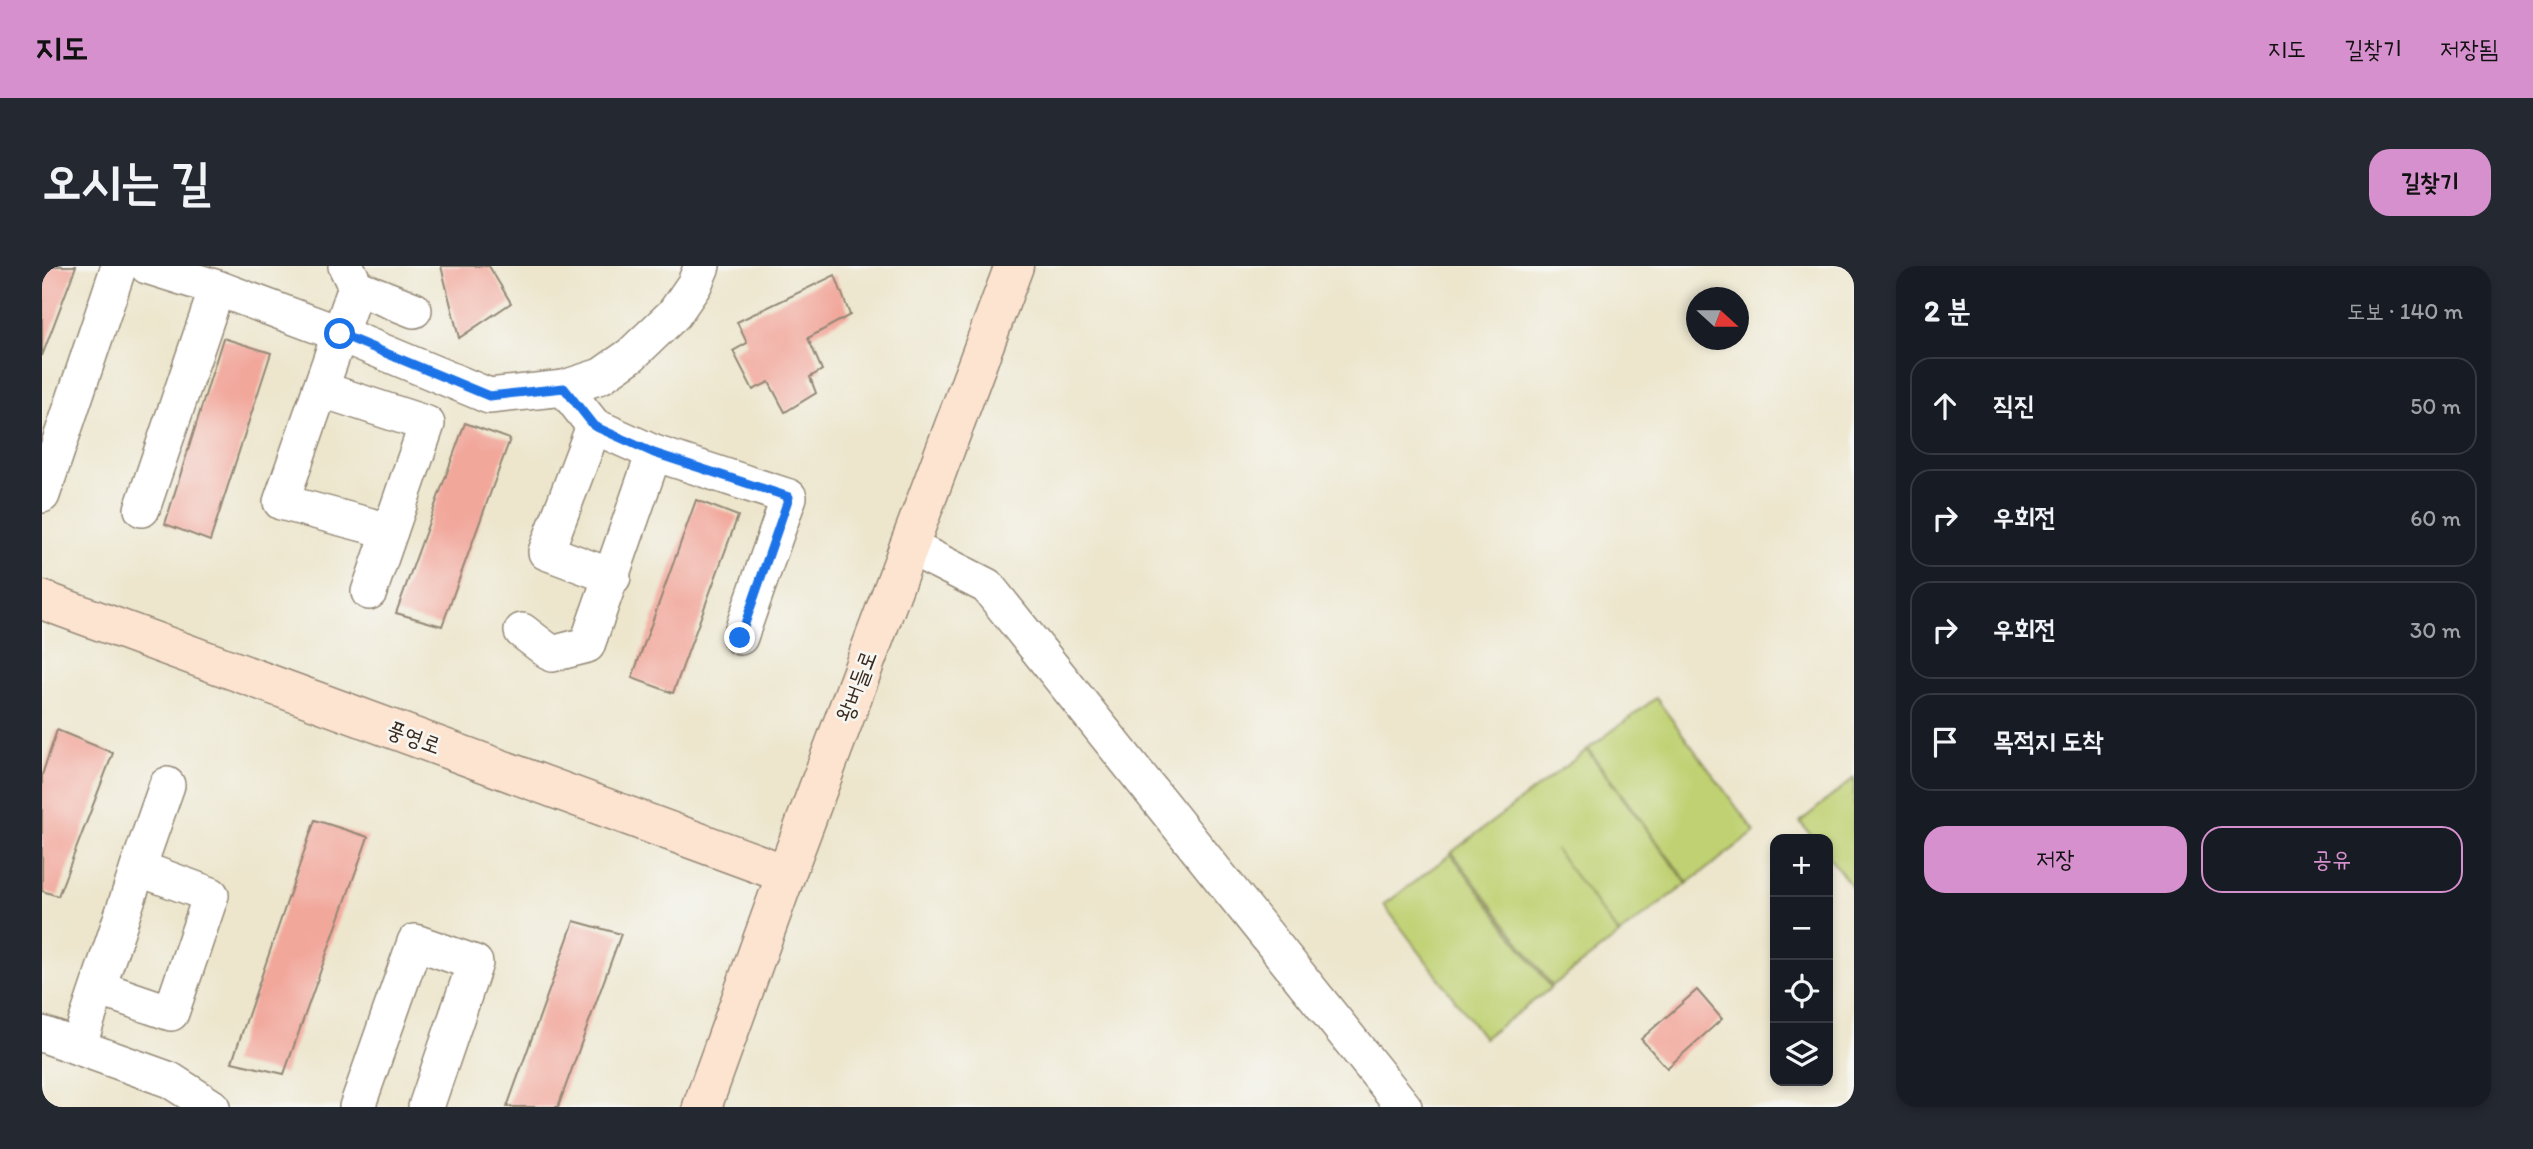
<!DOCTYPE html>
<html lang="ko">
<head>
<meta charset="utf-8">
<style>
	:root { --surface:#171b24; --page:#242831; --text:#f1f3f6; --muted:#9ea1a6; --line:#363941; --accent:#d690ce }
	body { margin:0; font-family:Itim,"Poor Story",sans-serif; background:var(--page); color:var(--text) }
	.controls { position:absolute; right:21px; bottom:21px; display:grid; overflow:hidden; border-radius:14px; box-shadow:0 4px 10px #0003 }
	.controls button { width:63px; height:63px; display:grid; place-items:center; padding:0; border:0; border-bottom:2px solid var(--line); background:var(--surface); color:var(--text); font:35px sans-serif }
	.compass { position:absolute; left:1644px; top:21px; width:63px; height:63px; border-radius:50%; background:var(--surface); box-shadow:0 4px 10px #0003; rotate:111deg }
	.stop { position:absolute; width:21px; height:21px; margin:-16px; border:5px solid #1a73e8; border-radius:50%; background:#fff }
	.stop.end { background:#1a73e8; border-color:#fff; box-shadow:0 2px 7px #0008 }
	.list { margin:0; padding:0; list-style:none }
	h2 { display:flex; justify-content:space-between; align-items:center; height:91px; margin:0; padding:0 28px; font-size:30px }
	h2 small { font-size:23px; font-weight:400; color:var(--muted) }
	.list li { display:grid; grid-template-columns:46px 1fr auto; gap:21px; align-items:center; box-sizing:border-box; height:98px; margin:0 14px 14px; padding:0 14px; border:2px solid var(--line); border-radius:21px }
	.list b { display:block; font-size:26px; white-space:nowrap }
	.list em { font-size:23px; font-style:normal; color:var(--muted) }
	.actions { display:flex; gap:14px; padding:21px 28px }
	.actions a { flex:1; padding:16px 0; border:2px solid var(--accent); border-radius:21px; text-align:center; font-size:24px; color:var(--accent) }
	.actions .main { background:var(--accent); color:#111 }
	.icon { flex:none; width:38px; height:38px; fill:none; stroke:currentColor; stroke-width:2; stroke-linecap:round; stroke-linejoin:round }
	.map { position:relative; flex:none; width:1812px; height:841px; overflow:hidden; border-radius:21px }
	header { display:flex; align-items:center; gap:42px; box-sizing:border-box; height:98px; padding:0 35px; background:var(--accent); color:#111 }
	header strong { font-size:33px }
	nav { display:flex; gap:38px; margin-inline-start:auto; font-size:24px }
	.intro { display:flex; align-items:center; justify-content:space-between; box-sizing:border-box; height:168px; padding:0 42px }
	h1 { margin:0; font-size:49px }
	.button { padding:18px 32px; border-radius:21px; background:var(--accent); color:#111; font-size:24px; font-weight:700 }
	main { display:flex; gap:42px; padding:0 42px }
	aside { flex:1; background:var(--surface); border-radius:21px; box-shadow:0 4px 10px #0003 }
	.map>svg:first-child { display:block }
	.green { fill:#c0d173; stroke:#7e7e48; stroke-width:2 }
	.building { fill:#f2a79b }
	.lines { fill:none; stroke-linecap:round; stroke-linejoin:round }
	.street-casing { stroke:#948876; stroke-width:38 }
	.secondary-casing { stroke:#948876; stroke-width:41 }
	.street { stroke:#fff; stroke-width:35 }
	.secondary { stroke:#fde4d1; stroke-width:38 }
	.route { stroke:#1a73e8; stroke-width:9 }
	.labels { text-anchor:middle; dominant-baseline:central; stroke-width:5; stroke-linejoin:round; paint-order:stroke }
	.street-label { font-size:23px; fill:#3b2a1e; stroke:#f6f6f2 }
</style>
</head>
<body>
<header>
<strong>지도</strong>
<nav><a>지도</a><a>길찾기</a><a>저장됨</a></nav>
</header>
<div class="intro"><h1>오시는 길</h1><a class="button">길찾기</a></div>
<main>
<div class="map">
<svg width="1812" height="841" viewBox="0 0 1812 841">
	<rect width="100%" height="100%" fill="#f6f6f2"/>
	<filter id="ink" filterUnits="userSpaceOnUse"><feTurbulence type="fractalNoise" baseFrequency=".0143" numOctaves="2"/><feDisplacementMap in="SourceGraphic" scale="14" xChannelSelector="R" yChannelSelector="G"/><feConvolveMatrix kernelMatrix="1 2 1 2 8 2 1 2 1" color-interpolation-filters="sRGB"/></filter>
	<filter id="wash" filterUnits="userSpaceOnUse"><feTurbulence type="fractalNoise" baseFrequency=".00686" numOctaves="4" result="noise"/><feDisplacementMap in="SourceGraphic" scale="28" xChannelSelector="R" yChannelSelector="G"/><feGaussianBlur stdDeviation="1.57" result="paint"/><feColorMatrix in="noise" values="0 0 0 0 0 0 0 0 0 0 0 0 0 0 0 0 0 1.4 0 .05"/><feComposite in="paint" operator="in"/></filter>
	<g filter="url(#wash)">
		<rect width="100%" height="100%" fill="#ede6cd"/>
		<!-- green -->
		<g class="green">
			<path d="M1614,432L1713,566L1646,617L1546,483Z"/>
			<path d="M1545,484L1645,618L1577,668L1513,583L1577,669L1510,720L1410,586Z"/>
			<path d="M1812,512V623L1786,590V573H1772L1758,556Z"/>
			<path d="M1409,588L1509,722L1442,772L1342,639Z"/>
		</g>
		<g id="blocks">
			<!-- building -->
			<g class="building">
				<path d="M0,0H34L0,90Z"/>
				<path d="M399,0H447L469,37L417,72Z"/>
				<path d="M793,9L808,49L766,72L780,104L768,111L774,127L743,146L727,116L711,124L691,85L705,77L695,56Z"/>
				<path d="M181,72L229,87L168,275L123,258Z"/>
				<path d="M423,157L468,173L400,360L354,347Z"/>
				<path d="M654,234L696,250L631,427L590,412Z"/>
				<path d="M15,464L71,487L16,630L0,625V509Z"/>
				<path d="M273,554L326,571L242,808L190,796Z"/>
				<path d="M532,655L579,668L516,841H465Z"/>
				<path d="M1655,724L1680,753L1625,802L1599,773Z"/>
			</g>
		</g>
	</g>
	<g filter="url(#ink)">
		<use href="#blocks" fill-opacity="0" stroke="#948876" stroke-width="2"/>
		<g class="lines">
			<!-- street casing -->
			<g class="street-casing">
				<g id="street">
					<path d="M105,0L175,22L298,68L447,130L522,122L559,110L589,89L632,48L652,19L660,0"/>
					<path d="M304,0L314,21L239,236L348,265"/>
					<path d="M314,21L372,44"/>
					<path d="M522,122L552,160L612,187L747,231L698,371"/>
					<path d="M278,123L385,158L327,326"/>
					<path d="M552,160L504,286L571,311"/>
					<path d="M0,229L77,0"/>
					<path d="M100,243L175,22"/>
					<path d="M866,280L945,320L1362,841"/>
					<path d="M480,365L510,388L545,379L612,187"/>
					<path d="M96,602L125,519"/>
					<path d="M0,768L128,814L170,841"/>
					<path d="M36,781L96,602L169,629L129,747L56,722"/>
					<path d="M315,841L373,676L433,697L384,841"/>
				</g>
			</g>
			<!-- secondary casing -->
			<g class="secondary-casing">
				<g id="secondary">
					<path d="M0,334L744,608"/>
					<path d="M660,841L744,608L972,0"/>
				</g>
			</g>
			<!-- street -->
			<use href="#street" class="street"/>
			<!-- secondary -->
			<use href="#secondary" class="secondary"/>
		</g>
	</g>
	<g class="lines" filter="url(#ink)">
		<!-- route -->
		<path class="route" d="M298,68L447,130L522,122L552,160L612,187L747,231L698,372"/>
	</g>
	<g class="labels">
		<!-- street labels -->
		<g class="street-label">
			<text transform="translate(814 420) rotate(-69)">왕버들로</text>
			<text transform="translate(372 471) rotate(20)">풍영로</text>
		</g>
	</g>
</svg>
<div class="controls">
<button>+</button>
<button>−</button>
<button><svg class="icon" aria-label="locate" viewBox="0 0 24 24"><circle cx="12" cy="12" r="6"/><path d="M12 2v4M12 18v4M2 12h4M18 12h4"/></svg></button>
<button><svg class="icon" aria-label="layers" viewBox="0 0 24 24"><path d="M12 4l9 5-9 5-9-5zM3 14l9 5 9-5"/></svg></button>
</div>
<svg class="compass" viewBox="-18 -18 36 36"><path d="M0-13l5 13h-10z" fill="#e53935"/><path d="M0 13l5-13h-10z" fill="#9ea1a6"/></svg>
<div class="stop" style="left:298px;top:68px"></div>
<div class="stop end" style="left:698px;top:372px"></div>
</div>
<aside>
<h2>2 분<small>도보 · 140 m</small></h2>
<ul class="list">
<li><svg class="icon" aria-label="ahead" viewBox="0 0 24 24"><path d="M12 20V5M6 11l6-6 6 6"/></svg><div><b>직진</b></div><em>50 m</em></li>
<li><svg class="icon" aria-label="right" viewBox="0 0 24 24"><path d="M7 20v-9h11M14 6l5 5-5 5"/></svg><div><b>우회전</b></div><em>60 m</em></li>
<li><svg class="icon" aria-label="right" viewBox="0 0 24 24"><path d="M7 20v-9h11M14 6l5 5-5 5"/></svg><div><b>우회전</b></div><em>30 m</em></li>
<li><svg class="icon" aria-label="arrive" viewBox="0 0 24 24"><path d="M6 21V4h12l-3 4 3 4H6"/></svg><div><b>목적지 도착</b></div></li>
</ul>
<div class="actions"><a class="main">저장</a><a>공유</a></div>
</aside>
</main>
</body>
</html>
